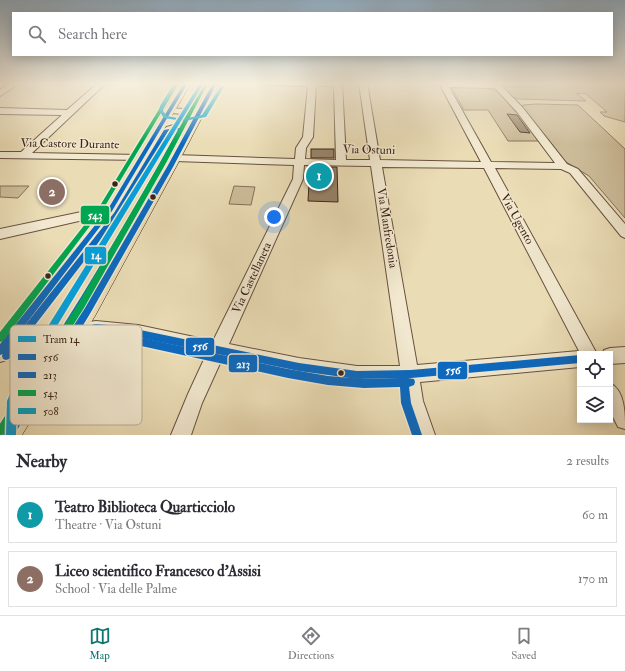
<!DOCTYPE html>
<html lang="en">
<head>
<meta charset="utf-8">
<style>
	:root { --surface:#fff; --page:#f2f2f3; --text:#2b2b33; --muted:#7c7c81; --line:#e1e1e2; --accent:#0f766e }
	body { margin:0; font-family:"IM FELL Double Pica",serif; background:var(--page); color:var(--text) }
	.controls { position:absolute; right:12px; bottom:12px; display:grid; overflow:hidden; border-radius:0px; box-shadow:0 2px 10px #0003 }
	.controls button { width:36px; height:36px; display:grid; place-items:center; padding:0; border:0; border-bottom:1px solid var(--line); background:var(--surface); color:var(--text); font:20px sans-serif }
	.you { position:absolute; left:274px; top:217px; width:14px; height:14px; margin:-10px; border:3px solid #fff; border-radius:50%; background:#1a73e8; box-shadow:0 0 0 6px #1a73e833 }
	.badge { display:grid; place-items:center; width:26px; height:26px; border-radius:50%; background:var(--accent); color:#fff; font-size:13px; font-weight:700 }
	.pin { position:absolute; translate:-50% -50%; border:2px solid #fff; box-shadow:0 1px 4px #0006 }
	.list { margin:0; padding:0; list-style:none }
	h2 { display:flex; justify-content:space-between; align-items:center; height:52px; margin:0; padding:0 16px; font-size:17px }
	h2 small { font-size:13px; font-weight:400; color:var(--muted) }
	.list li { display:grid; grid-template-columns:26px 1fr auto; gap:12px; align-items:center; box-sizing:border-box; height:56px; margin:0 8px 8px; padding:0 8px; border:1px solid var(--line); border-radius:0px }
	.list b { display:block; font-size:15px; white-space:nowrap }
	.list p { margin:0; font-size:13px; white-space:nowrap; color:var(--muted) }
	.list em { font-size:13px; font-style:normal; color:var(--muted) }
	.icon { flex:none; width:22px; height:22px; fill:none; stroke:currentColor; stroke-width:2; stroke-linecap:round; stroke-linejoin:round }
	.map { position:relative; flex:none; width:625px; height:435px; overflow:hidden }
	.search { position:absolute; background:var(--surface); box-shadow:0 2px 10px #0003; left:12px; right:12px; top:12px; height:44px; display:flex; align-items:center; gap:10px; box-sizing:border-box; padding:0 14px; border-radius:0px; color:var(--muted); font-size:15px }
	.sheet { height:180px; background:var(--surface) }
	nav { display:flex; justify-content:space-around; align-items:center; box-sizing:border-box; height:56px; border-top:1px solid var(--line); background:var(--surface); font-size:11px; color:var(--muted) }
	nav a { display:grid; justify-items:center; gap:2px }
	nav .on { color:var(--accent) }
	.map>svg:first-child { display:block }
	.green { fill:#cdbd9a; stroke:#857059 }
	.building { fill:#97846a; stroke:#3d2418 }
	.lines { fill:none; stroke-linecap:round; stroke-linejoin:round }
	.minor-casing { stroke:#68523f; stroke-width:2 }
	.major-casing { stroke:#3d2418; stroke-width:1 }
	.minor { fill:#f1e8cf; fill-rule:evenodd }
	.major { fill:#eadcb5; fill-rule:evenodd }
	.bus-1-casing { stroke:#f1e8cf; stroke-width:3 }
	.bus-2-casing { stroke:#f1e8cf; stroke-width:3 }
	.bus-3-casing { stroke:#f1e8cf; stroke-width:3 }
	.bus-4-casing { stroke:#f1e8cf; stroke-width:3 }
	.bus-1 { fill:#0c69bf; fill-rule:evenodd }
	.bus-2 { fill:#0c69bf; fill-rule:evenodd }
	.bus-3 { fill:#00a651; fill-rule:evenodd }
	.bus-4 { fill:#03a2c5; fill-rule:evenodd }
	.tram-1-casing { stroke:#f1e8cf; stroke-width:3 }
	.tram-1 { fill:#069fda; fill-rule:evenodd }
	.bus-dot { fill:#3d2418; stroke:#f1e8cf; stroke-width:1.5 }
	.labels { text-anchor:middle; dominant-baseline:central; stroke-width:3; stroke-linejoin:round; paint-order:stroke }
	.street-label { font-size:12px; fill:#3d2418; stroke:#f1e8cf }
	.key { fill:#f1e8cf; stroke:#bbad98; stroke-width:1 }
	.key-label { font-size:11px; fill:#3d2418 }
	.line-badge { stroke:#f1e8cf; stroke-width:1.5 }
	.badge-label { font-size:11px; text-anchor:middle; font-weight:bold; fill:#fff }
</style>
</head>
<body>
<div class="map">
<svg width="625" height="435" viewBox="0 0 625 435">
	<rect width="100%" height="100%" fill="#eadcb5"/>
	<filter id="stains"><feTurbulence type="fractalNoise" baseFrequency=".005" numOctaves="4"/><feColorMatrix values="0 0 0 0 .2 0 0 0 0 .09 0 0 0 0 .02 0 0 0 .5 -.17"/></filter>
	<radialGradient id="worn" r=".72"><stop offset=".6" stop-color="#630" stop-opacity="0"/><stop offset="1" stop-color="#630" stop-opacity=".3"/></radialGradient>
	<!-- green -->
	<g class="green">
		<path d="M546,83H625V122L604,116L600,112H607L586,94L576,93L586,101L519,99L512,97L502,87L550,86Z"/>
		<path d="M452,88C465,88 480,86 493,90C508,95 529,128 539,141H508L488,110H464Z"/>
		<path d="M536,104L578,105L625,149V218L589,176L566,162L522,107L523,105Z"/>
		<path d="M0,186H29L18,198L0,197Z"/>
		<path d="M234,186L255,187L251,205L229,204Z"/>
	</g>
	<!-- building -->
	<g class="building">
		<path d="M507,114L517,115L530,133L520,132Z"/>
		<rect x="311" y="149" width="23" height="9"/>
		<path d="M310,167H337L338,202L308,201Z"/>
	</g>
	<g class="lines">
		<!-- minor casing -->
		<g class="minor-casing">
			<g id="minor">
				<path d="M11,83H20L0,96V90Z"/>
				<path d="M98,83H106L32,153L140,155L144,156L145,158L144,160L0,158V152H21L62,115L0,114V108L67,110Z"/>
				<path d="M263,83H342L346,160H370L359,83H367L380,160L481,162L439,83H499L523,108L567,164L578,169L625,224V238L621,236L570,173L561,169L495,168L597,354H580V367L420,382L423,401L435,435H415L405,401L402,383L357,384L299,376L222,359L202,403L191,435H171L188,394L206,355L138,341L96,335L74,340L0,362V346L74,324L96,321L138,325L213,341L293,179L294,165L175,161L170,158L175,155L295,159L296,148L303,137L308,86L267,85ZM316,86H334L336,160L305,159L306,148L313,137ZM449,87L495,88L517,112L555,163L491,162ZM304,165L371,166L400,366H357L299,358L229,344L303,179ZM382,167L484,168L579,351L417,365Z"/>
				<path d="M168,108L183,109L199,108L203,110C195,117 178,114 168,112L167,110Z"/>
				<path d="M172,118L187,119L195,126L191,129L181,123H176L160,128L156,125L157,123Z"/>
				<path d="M110,206L114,207L116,210L114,213L0,239V229Z"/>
				<path d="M625,347V363L610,364V354H602L604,350L610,348Z"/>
				<path d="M610,383C625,391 625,413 625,429L618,427L610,411Z"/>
			</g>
		</g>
		<!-- major casing -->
		<g class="major-casing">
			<g id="major">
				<path d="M181,83H191L115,214L7,358L0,361V335L105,206Z"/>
				<path d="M210,83H220L176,167L95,316L22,435H0V426L81,304L164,167Z"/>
			</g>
		</g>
		<!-- minor -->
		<use href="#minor" class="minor"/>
		<!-- major -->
		<use href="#major" class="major"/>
		<!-- bus-1 casing -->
		<g class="bus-1-casing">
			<g id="bus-1">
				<path d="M184,83H188L112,211L3,354L0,355V344L108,209Z"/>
				<path d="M213,83H217L173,167L91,312L82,327L96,324L121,326L299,363L357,371L411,370L580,355V363L411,378L357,379L299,371L121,334L96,332L76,335L14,435H3L85,308L167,167Z"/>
			</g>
		</g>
		<!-- bus-2 casing -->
		<g class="bus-2-casing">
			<g id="bus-2">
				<path d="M174,128H181L183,129C128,233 68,335 4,434L0,435V424C63,328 123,231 178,130L168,132L118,217L9,359L6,360L3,359L2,356L3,353L114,213L164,130Z"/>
				<path d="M104,333L118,334L147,339L288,369L328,376L364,379L399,378V375L400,372L403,371L406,372L408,378L414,379L415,382L414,385L409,387L411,403L422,435H412L401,403L400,387L364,388L328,385L288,378L132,344L104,341L90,342L76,344L73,343L72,340L73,337C83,334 94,334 104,333Z"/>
			</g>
		</g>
		<!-- bus-3 casing -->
		<g class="bus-3-casing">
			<g id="bus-3">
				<path d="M175,83H179L105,206L3,341L0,342V332L101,204Z"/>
				<path d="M204,83H208L166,163L84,308L4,434L0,435V424L78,304L160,163Z"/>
			</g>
		</g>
		<!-- bus-4 casing -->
		<g class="bus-4-casing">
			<path id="bus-4" d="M174,83H178L164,106L163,111L167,116L183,119L202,115L221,86L224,87L206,117L183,121L164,118L159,111L160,106Z"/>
		</g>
		<!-- bus-1 -->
		<use href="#bus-1" class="bus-1"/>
		<!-- bus-2 -->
		<use href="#bus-2" class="bus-2"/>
		<!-- bus-3 -->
		<use href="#bus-3" class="bus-3"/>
		<!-- bus-4 -->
		<use href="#bus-4" class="bus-4"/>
		<!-- tram-1 casing -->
		<g class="tram-1-casing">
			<path id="tram-1" d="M200,83H204L26,377L17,401L16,435H6L7,401L20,371Z"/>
		</g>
		<!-- tram-1 -->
		<use href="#tram-1" class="tram-1"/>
	</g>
	<!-- sky -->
	<linearGradient id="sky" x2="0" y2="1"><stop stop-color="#91abbe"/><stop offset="0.58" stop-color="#f6efde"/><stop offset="1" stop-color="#f6efde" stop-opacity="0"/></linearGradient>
	<rect width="625" height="144" fill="url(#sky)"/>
	<!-- markers -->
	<g class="bus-dot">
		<circle cx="115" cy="184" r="3.5"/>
		<circle cx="153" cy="197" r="3.5"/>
		<circle cx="48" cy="276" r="3.5"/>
		<circle cx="341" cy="373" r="3.5"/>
	</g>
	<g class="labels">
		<!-- street labels -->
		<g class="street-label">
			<text transform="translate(70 144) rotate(1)">Via Castore Durante</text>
			<text transform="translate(369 150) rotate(1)">Via Ostuni</text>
			<text transform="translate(517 219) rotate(61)">Via Ugento</text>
			<text transform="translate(387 228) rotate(81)">Via Manfredonia</text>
			<text transform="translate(252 278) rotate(-65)">Via Castellaneta</text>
		</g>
	</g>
	<!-- legend -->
	<rect x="10" y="325" width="132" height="100" rx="6" class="key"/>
	<rect x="18" y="336" width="18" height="6" fill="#069fda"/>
	<rect x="18" y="354" width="18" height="6" fill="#0c69bf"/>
	<rect x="18" y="372" width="18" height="6" fill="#0c69bf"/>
	<rect x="18" y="390" width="18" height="6" fill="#00a651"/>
	<rect x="18" y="408" width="18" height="6" fill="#03a2c5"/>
	<g class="key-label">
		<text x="43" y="343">Tram 14</text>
		<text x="43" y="361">556</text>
		<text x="43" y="379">213</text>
		<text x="43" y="397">543</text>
		<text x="43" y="415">508</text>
	</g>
	<g class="line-badge">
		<rect x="80" y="205" width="30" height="20" rx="4" fill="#00a651"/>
		<rect x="84" y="246" width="23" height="19" rx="4" fill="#069fda"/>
		<rect x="185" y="337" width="30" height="19" rx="4" fill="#0c69bf"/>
		<rect x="228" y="354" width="30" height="19" rx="4" fill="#0c69bf"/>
		<rect x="437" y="361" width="31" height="19" rx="4" fill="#0c69bf"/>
	</g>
	<g class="badge-label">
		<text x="95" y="219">543</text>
		<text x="96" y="259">14</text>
		<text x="200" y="350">556</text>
		<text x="243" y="368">213</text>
		<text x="453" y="374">556</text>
	</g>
	<rect width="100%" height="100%" filter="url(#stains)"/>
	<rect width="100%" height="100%" fill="url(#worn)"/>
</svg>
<div class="controls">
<button><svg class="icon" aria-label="locate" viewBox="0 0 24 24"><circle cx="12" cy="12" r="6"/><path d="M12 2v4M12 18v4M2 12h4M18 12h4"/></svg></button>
<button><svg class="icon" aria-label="layers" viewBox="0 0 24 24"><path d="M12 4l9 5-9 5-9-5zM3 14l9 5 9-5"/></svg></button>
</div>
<div class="you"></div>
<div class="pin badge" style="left:319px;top:176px;background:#0f9aa8">1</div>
<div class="pin badge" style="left:52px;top:192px;background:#8d6e63">2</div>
<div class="search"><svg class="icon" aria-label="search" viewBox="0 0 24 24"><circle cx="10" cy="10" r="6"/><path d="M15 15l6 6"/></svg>Search here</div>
</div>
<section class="sheet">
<h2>Nearby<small>2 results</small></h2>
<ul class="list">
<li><span class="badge" style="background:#0f9aa8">1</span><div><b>Teatro Biblioteca Quarticciolo</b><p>Theatre · Via Ostuni</p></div><em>60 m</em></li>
<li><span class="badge" style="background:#8d6e63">2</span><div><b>Liceo scientifico Francesco d'Assisi</b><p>School · Via delle Palme</p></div><em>170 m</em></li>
</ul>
</section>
<nav>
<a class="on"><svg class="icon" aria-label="map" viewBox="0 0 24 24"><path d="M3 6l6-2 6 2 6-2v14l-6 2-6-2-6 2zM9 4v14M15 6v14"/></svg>Map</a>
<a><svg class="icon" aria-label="directions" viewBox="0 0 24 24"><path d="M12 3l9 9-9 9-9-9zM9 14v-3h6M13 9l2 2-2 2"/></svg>Directions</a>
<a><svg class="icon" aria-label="saved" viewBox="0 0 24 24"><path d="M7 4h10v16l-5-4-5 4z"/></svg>Saved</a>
</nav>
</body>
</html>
